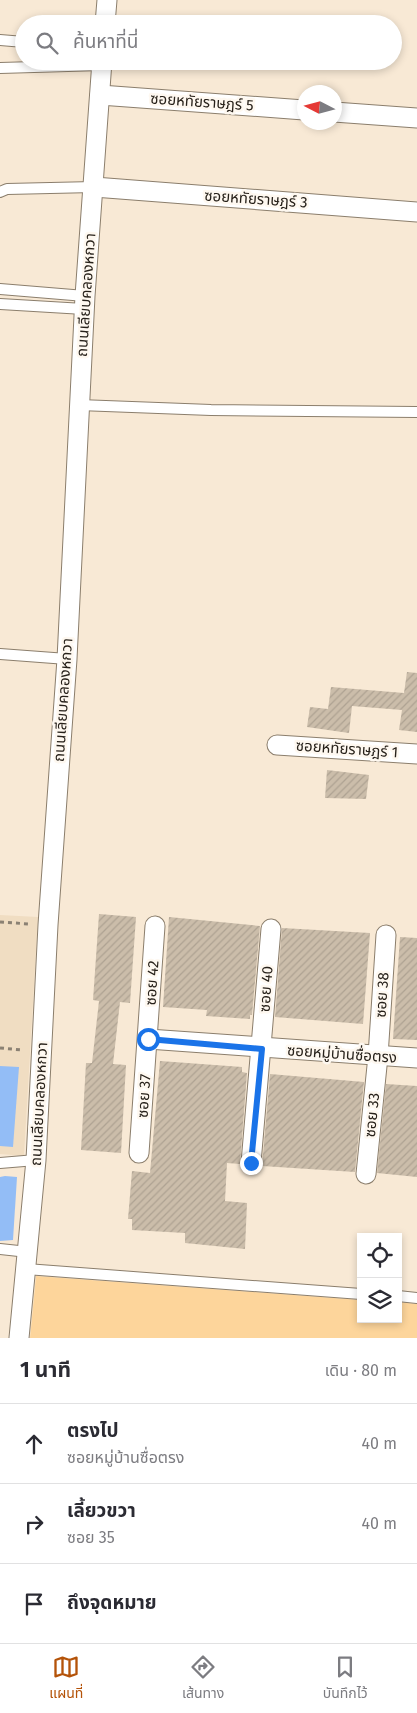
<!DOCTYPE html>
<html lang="th">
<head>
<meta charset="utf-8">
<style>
	:root { --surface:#fff; --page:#f2f2f3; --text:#2b2b33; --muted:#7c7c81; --line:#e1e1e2; --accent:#b45309 }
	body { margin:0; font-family:"Fira Sans","Noto Sans Thai",sans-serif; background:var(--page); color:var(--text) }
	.controls { position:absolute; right:15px; bottom:15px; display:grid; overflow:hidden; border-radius:0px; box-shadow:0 2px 8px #0003 }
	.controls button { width:45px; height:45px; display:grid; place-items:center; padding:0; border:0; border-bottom:1px solid var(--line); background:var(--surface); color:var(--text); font:25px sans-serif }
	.compass { position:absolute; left:297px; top:85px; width:45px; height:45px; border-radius:50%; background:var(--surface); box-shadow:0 2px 8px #0003; rotate:276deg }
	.stop { position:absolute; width:15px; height:15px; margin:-11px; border:4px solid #1a73e8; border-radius:50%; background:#fff }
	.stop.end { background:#1a73e8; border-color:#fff; box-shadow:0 1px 5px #0008 }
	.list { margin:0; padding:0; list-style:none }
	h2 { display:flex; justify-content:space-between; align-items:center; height:65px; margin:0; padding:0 20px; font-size:21px }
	h2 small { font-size:16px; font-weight:400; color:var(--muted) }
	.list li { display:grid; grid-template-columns:32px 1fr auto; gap:15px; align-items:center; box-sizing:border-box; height:80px; padding:0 20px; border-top:1px solid var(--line) }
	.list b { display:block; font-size:19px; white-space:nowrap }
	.list p { margin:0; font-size:16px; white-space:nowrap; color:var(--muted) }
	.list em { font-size:16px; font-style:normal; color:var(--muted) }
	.icon { flex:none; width:28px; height:28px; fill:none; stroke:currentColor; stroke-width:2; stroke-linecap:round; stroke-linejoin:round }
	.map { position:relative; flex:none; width:417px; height:1338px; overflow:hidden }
	.search { position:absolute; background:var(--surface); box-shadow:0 2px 8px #0003; left:15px; right:15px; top:15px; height:55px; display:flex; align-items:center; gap:12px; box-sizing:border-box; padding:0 18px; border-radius:28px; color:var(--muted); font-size:19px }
	.sheet { height:305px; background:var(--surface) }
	nav { display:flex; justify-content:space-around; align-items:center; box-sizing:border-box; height:70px; border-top:1px solid var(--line); background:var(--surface); font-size:14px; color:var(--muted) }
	nav a { display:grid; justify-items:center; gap:2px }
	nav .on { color:var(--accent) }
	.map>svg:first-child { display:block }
	.built { fill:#f0ddc2 }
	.grass { fill:#fdd59b }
	.water { fill:#93bdf6 }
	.building { fill:url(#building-hatch) }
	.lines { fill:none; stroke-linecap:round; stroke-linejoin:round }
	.lane-casing { stroke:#8b7e6c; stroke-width:12 }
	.street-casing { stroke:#8b7e6c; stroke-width:21 }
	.path { stroke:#8b8173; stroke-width:3; stroke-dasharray:4 4; stroke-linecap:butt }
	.lane { stroke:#fff; stroke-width:10 }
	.street { stroke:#fff; stroke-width:19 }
	.route { stroke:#1a73e8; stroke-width:6 }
	.labels { text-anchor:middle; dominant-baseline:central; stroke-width:5; stroke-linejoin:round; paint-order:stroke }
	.street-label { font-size:15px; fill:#27211a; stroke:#fef8f0 }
</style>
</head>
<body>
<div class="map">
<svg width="417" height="1338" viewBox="0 0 417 1338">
	<defs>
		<pattern id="building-hatch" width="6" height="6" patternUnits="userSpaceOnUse" patternTransform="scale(1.25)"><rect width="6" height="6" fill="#cbbdaa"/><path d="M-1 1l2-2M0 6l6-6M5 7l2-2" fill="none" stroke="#aea292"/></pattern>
	</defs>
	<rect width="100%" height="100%" fill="#f8e9d5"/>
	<!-- built -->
	<path class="built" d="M0,915L38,917L24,1156L0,1154Z"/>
	<!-- grass -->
	<path class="grass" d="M36,1276L361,1300V1319H398V1302L417,1304V1338H30Z"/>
	<!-- water -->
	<g class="water">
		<path d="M0,1066L19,1067L13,1147L0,1146Z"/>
		<path d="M5,1176L17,1177L13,1240L0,1241V1177Z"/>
	</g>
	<!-- building -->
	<g class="building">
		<path d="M407,672L417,673V732L399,730L402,710L352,706L349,733L307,727L310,707L328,709L331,687L404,693Z"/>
		<path d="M327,770L369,775L366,799L325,798Z"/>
		<path d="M99,914L136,917L130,1003L120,1002L113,1064L126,1065L121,1153L81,1150L86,1063H92L99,1001L93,1000Z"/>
		<path d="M169,917L260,926L252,1015H250V1019L206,1016L207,1010L163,1007Z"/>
		<path d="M282,928L370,933L363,1024L275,1017Z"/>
		<path d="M400,937L417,938V1040L393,1039Z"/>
		<path d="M160,1061L242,1067V1072L247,1073L240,1164L227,1163L225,1201L247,1203L245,1249L185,1243V1233L132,1230V1219H128L132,1171L150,1173Z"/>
		<path d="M270,1074L364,1082L355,1172L262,1166Z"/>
		<path d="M386,1084L417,1086V1177L377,1173Z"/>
	</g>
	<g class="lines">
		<!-- lane casing -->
		<g class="lane-casing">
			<g id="lane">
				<path d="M0,40L24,42"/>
				<path d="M0,68L102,65"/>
				<path d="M0,192L7,189L94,187"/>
				<path d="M0,289L85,296"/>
				<path d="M0,304L84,309"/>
				<path d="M79,405L211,410L417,412"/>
				<path d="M0,654L67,659"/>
				<path d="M0,1163L36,1160"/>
				<path d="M0,1249L28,1252"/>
				<path d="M26,1269L361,1294"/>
				<path d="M398,1296L417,1298"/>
			</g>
		</g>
		<!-- street casing -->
		<g class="street-casing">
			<g id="street">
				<path d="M105,24L107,0"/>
				<path d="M100,95L304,110"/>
				<path d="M334,112L417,118"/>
				<path d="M94,187L417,212"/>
				<path d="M277,745L417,754"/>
				<path d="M148,1039L417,1058"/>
				<path d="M139,1153L155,926"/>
				<path d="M251,1163L271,929"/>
				<path d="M366,1174L378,1056L386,935"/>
				<path d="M19,1338L36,1160L48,925L67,659L85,296L102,61"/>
			</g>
		</g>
		<!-- path -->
		<g class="path">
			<path d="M0,922L29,924"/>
			<path d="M0,1048L23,1050"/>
		</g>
		<!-- lane -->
		<use href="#lane" class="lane"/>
		<!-- street -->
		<use href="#street" class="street"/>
	</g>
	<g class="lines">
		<!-- route -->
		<path class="route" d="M148,1039L262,1049L251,1163"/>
	</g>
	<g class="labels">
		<!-- street labels -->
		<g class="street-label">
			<text transform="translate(202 102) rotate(4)">ซอยหทัยราษฎร์ 5</text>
			<text transform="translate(256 199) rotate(4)">ซอยหทัยราษฎร์ 3</text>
			<text transform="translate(86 295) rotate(-86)">ถนนเลียบคลองหกวา</text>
			<text transform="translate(63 700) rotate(-86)">ถนนเลียบคลองหกวา</text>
			<text transform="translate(347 749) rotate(4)">ซอยหทัยราษฎร์ 1</text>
			<text transform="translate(152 983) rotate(-86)">ซอย 42</text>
			<text transform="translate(266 989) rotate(-86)">ซอย 40</text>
			<text transform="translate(382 995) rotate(-86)">ซอย 38</text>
			<text transform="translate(342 1054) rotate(4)">ซอยหมู่บ้านซื่อตรง</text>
			<text transform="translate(144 1096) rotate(-86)">ซอย 37</text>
			<text transform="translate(39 1104) rotate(-87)">ถนนเลียบคลองหกวา</text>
			<text transform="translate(372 1115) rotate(-84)">ซอย 33</text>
		</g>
	</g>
</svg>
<div class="controls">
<button><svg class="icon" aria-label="locate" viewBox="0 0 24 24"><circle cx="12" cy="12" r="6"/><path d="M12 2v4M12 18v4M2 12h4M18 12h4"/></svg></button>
<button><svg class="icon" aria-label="layers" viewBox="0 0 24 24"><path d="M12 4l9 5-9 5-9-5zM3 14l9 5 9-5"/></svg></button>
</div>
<svg class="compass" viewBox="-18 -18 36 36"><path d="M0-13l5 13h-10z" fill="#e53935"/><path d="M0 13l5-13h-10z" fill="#7c7c81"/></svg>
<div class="stop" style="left:148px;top:1039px"></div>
<div class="stop end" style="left:251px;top:1163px"></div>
<div class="search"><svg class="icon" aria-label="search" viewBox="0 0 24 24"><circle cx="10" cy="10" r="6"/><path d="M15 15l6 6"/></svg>ค้นหาที่นี่</div>
</div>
<section class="sheet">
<h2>1 นาที<small>เดิน · 80 m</small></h2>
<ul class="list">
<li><svg class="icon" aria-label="ahead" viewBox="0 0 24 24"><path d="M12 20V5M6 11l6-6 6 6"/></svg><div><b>ตรงไป</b><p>ซอยหมู่บ้านซื่อตรง</p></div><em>40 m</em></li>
<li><svg class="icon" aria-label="right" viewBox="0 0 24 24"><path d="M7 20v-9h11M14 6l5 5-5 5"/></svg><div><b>เลี้ยวขวา</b><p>ซอย 35</p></div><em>40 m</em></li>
<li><svg class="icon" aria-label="arrive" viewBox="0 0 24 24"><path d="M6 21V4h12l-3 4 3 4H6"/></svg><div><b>ถึงจุดหมาย</b></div></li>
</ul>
</section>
<nav>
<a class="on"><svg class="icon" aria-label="map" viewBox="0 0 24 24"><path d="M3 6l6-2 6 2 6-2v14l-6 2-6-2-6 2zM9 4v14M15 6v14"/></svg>แผนที่</a>
<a><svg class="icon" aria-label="directions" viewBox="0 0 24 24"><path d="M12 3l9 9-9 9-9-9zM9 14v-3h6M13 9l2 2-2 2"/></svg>เส้นทาง</a>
<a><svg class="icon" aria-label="saved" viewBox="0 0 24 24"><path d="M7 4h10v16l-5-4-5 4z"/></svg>บันทึกไว้</a>
</nav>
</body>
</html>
